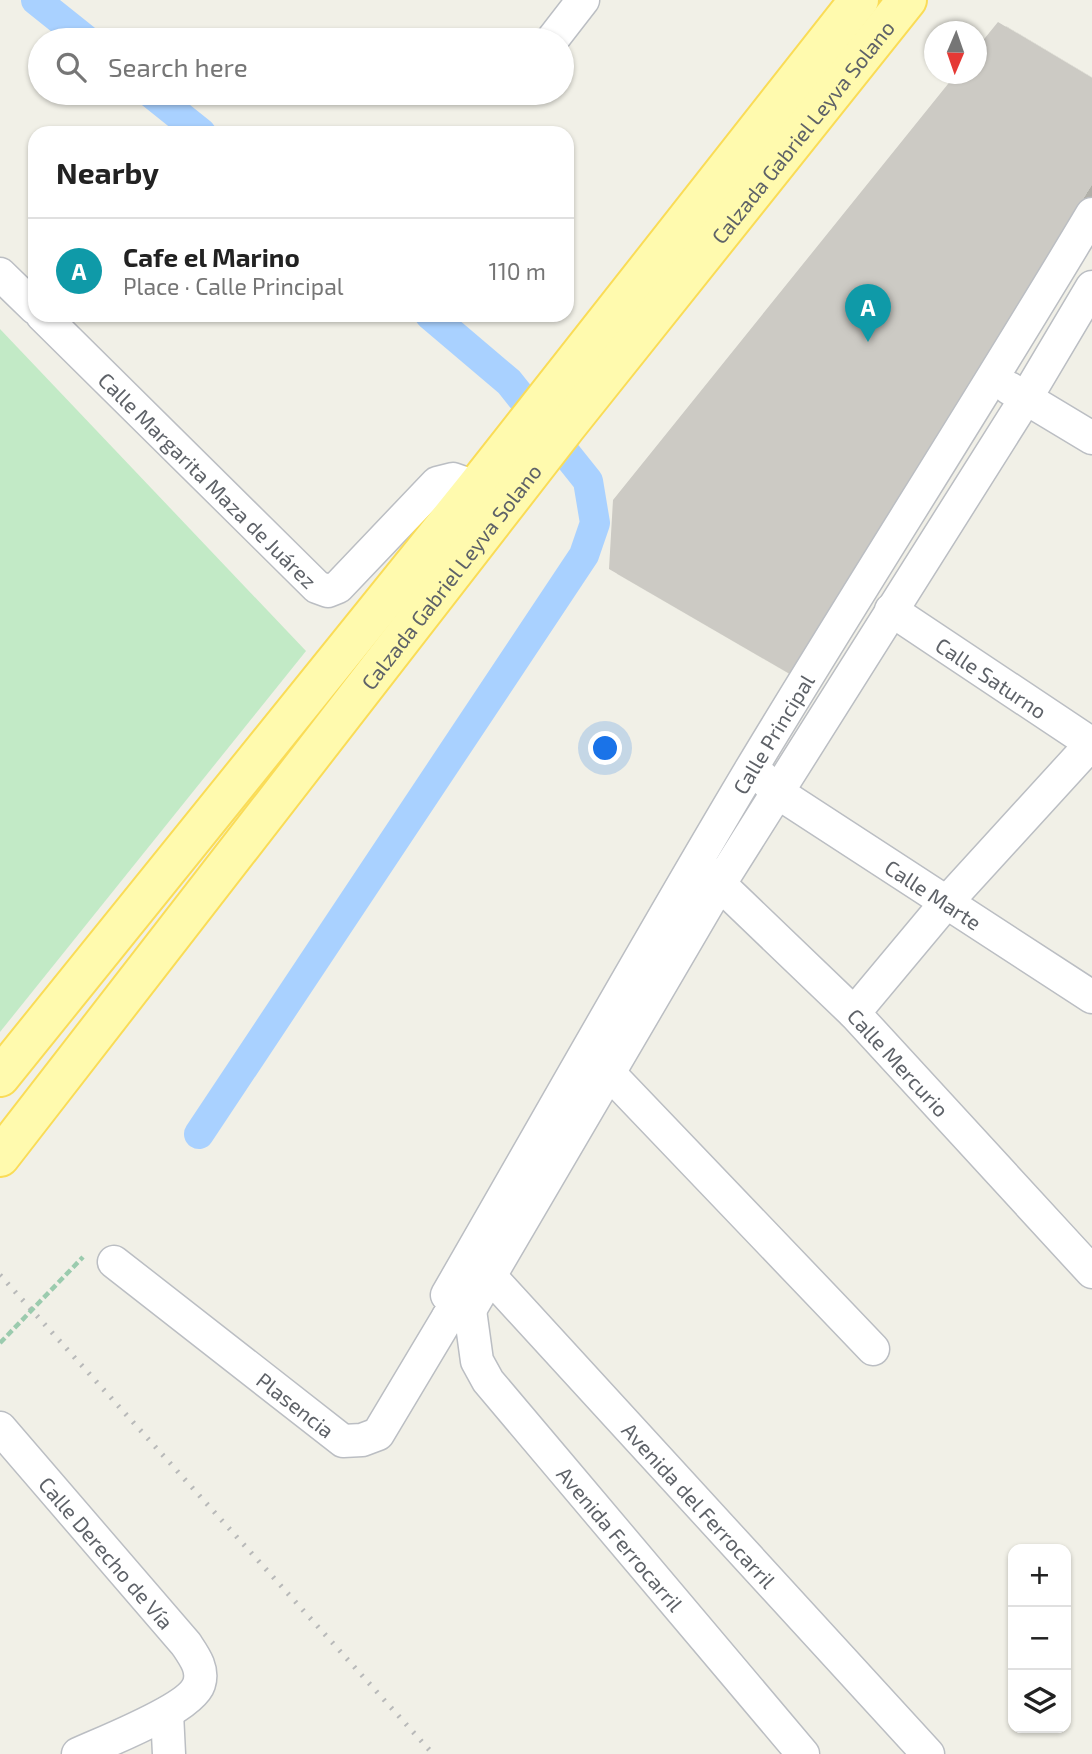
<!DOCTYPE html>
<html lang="en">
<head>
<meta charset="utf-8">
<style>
	:root { --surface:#fff; --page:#f2f2f2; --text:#222; --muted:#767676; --line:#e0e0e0; --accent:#b45309 }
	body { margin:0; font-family:"Exo 2",sans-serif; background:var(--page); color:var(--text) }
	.controls { position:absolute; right:21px; bottom:21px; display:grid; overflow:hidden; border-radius:14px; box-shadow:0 2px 5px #0004 }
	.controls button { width:63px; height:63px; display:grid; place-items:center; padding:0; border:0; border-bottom:2px solid var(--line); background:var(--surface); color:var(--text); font:35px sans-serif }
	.compass { position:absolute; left:924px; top:21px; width:63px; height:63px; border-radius:50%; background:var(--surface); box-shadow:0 2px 5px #0004; rotate:182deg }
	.you { position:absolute; left:606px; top:749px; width:24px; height:24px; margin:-18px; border:5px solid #fff; border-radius:50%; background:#1a73e8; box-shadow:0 0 0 10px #1a73e833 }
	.badge { display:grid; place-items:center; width:46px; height:46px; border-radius:50%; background:var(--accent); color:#fff; font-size:23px; font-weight:700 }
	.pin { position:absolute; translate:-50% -58px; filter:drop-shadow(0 2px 4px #0008) }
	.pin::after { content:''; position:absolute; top:37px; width:24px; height:21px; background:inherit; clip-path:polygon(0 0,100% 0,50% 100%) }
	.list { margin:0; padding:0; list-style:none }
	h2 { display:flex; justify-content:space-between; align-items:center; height:91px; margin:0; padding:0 28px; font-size:30px }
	h2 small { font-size:23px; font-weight:400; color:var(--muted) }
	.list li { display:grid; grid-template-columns:46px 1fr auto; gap:21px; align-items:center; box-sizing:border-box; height:105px; padding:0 28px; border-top:2px solid var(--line) }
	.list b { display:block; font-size:26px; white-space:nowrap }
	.list p { margin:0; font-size:23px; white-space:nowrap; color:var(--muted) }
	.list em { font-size:23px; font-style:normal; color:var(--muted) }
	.icon { flex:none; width:38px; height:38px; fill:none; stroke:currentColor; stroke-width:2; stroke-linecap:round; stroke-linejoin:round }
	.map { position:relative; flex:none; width:1092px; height:1754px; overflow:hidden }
	.search { position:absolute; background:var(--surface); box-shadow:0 2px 5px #0004; left:28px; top:28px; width:546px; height:77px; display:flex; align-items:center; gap:18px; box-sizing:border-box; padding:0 24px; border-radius:38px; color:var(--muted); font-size:26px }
	.panel { position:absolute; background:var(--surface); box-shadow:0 2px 5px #0004; left:28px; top:126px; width:546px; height:196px; border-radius:21px }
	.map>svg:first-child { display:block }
	.green { fill:#c2eac6 }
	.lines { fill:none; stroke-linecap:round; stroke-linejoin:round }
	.canal { stroke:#a9d1ff; stroke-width:30 }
	.building { fill:#cccac4; filter:url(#shadow) }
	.minor-casing { stroke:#bbbec3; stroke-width:35 }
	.major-casing { stroke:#fadc57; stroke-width:42 }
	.minor { stroke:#fff; stroke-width:32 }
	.major { stroke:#fffaae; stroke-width:38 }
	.rail { stroke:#b8b9b9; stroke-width:5; stroke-dasharray:2 9; stroke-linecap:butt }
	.path-bridge { stroke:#9bcbae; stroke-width:4.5; stroke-dasharray:7 3.5; stroke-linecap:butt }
	.labels { text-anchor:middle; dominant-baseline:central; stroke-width:7; stroke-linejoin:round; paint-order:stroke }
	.street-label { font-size:21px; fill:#5e6268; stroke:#fff }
</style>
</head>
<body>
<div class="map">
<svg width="1092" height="1754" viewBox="0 0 1092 1754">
	<defs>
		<filter id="shadow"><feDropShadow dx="8" dy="4.5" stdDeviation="0" flood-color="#0004"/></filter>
	</defs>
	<rect width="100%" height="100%" fill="#f1f0e7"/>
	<!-- green -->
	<path class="green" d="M0,329L306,651L0,1032Z"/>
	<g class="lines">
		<!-- canal -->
		<g class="canal">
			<path d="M36,0L86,40"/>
			<path d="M151,93L201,133"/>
			<path d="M199,1134L584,555L595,523L588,481L509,382L430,315"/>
		</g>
	</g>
	<!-- building -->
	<path class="building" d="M998,22L1092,78V184L790,674L609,569L613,500L956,74H976V49Z"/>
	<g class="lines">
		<!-- minor casing -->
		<g class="minor-casing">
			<g id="minor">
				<path d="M552,40L583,0"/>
				<path d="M0,274L35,308"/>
				<path id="s1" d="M42,315L317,587L328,591L338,587L437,483L453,479L476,487"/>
				<path d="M1009,388L1092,438"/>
				<path id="s2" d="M891,610L1092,744"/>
				<path id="s3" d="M762,777L777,792L1092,997"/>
				<path id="s4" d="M705,870L854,1013L1092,1272"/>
				<path d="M854,1013L945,904L1092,743"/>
				<path d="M609,1073L873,1349"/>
				<path id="s5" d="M114,1262L343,1441L362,1440L378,1434L448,1317"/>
				<path id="s6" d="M474,1266L490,1276L928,1754"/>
				<path id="s7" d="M447,1295C548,1120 647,943 751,769C863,583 981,400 1092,214"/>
				<path id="s8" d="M454,1300L470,1310L477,1361L488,1381L803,1754"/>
				<path d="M448,1317L470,1310L719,885L1026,398L1092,287"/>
				<path id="s9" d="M0,1428L186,1644C194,1656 204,1669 199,1684C191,1709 104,1742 78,1754"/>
				<path d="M167,1713L169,1754"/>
			</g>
		</g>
		<!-- major casing -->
		<g class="major-casing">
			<g id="major">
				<path d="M0,1077L476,487L859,0"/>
				<path id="s10" d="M0,1157L566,427L907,0"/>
			</g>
		</g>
		<!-- minor -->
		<use href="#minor" class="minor"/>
		<!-- major -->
		<use href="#major" class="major"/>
		<!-- rail -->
		<path class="rail" d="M0,1275L433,1754"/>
		<!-- path-bridge -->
		<path class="path-bridge" d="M0,1343L83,1257"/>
	</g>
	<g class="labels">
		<!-- street labels -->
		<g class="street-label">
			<text stroke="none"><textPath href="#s10" startOffset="1302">Calzada Gabriel Leyva Solano</textPath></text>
			<text stroke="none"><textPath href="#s1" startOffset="234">Calle Margarita Maza de Juárez</textPath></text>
			<text stroke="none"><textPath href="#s10" startOffset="735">Calzada Gabriel Leyva Solano</textPath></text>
			<text stroke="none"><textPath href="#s2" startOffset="121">Calle Saturno</textPath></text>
			<text stroke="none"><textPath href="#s7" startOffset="649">Calle Principal</textPath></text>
			<text stroke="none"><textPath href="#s3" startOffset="208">Calle Marte</textPath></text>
			<text stroke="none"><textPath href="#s4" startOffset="273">Calle Mercurio</textPath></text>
			<text stroke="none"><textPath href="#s5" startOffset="231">Plasencia</textPath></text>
			<text stroke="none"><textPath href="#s6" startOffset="329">Avenida del Ferrocarril</textPath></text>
			<text stroke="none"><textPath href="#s8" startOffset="299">Avenida Ferrocarril</textPath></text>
			<text stroke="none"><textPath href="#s9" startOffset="164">Calle Derecho de Vía</textPath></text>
		</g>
	</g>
</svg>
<div class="controls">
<button>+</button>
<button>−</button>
<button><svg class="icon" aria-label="layers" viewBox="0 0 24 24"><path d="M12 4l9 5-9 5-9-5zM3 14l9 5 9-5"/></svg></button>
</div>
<svg class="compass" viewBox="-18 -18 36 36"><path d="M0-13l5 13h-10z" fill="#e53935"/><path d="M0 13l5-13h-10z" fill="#767676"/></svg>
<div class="you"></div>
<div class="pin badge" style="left:868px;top:342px;background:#0f9aa8">A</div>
<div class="search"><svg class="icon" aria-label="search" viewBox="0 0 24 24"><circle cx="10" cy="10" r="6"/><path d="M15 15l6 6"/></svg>Search here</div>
<section class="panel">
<h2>Nearby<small></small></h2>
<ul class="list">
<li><span class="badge" style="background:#0f9aa8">A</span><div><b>Cafe el Marino</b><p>Place · Calle Principal</p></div><em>110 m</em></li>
</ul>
</section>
</div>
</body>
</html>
